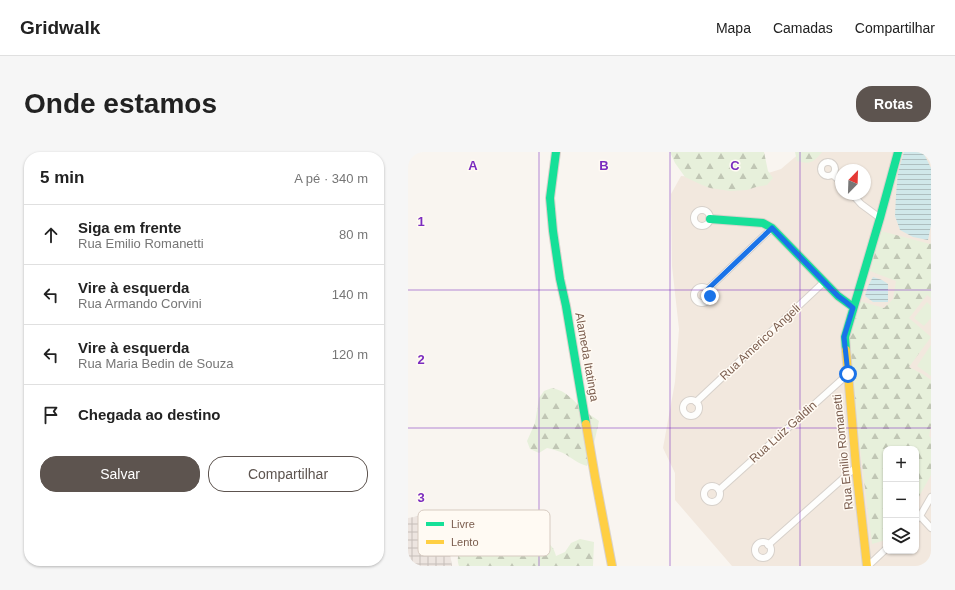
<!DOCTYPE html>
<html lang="pt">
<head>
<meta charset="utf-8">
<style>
	:root { --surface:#fff; --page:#f6f6f6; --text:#222; --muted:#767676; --line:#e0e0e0; --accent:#5d544f }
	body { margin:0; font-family:Helvetica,sans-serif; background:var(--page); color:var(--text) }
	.controls { position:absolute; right:12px; bottom:12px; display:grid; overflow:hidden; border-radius:8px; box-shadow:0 1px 3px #0004 }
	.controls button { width:36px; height:36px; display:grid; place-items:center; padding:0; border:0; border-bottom:1px solid var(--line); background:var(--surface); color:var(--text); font:20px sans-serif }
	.compass { position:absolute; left:427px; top:12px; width:36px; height:36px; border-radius:50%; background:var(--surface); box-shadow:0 1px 3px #0004; rotate:23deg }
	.stop { position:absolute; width:12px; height:12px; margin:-9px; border:3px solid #1a73e8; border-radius:50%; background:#fff }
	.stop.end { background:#1a73e8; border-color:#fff; box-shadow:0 1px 4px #0008 }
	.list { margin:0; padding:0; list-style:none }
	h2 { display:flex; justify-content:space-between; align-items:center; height:52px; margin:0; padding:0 16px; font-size:17px }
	h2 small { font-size:13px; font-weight:400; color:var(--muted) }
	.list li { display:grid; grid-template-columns:26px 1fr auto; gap:12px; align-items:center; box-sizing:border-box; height:60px; padding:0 16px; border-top:1px solid var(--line) }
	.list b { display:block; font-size:15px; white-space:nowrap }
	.list p { margin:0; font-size:13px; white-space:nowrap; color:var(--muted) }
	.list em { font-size:13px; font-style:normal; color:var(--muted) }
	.actions { display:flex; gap:8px; padding:12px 16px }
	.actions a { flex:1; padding:9px 0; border:1px solid var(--accent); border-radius:16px; text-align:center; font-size:14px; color:var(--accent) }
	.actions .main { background:var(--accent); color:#fff }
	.icon { flex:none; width:22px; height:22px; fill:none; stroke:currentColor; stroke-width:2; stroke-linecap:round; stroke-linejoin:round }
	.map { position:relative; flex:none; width:523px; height:414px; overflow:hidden; border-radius:16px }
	header { display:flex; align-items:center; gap:24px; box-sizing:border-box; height:56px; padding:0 20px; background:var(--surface); border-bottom:1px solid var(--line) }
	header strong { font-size:19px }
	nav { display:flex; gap:22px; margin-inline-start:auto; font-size:14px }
	.intro { display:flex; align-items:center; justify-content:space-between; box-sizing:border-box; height:96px; padding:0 24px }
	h1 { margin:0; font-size:28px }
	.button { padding:10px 18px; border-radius:16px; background:var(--accent); color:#fff; font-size:14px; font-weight:700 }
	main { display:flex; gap:24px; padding:0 24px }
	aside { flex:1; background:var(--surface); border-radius:16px; box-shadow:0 1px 3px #0004 }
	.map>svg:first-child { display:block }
	.residential { fill:#f2e8de; fill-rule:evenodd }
	.industrial { fill:url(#industrial-grid) }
	.green { fill:#e7f0db }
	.forest { fill:url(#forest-firs) }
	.water { fill:url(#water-rules) }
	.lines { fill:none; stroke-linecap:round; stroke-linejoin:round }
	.street-casing { stroke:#d7d1cb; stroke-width:8 }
	.fast-casing { stroke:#d9d2cb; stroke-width:10 }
	.slow-casing { stroke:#d9d2cb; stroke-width:10 }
	.street { stroke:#fefefd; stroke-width:6 }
	.fast { stroke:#16e098; stroke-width:8 }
	.slow { stroke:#ffcf43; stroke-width:8 }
	.route { stroke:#1a73e8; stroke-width:5 }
	.grid { fill:none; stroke:#7b2cbf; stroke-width:1; stroke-opacity:0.55 }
	.labels { text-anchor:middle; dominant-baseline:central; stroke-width:3; stroke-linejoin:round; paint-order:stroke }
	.street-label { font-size:12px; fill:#7a5c4d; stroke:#fffaf3 }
	.key { fill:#fffaf3; stroke:#d7cbc1; stroke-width:1 }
	.key-label { font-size:11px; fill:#7a5c4d }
	.grid-label { font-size:13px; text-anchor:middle; font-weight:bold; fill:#7b2cbf; stroke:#fffaf3; stroke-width:3; stroke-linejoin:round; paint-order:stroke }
</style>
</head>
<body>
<header>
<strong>Gridwalk</strong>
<nav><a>Mapa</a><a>Camadas</a><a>Compartilhar</a></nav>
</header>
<div class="intro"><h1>Onde estamos</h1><a class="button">Rotas</a></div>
<main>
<aside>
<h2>5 min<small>A pé · 340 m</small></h2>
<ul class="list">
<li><svg class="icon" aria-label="ahead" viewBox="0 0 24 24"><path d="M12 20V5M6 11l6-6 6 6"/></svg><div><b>Siga em frente</b><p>Rua Emilio Romanetti</p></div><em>80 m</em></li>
<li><svg class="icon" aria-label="left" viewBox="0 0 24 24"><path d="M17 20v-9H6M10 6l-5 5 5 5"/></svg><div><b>Vire à esquerda</b><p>Rua Armando Corvini</p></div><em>140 m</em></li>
<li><svg class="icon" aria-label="left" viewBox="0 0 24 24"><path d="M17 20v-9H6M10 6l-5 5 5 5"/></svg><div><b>Vire à esquerda</b><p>Rua Maria Bedin de Souza</p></div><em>120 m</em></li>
<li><svg class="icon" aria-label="arrive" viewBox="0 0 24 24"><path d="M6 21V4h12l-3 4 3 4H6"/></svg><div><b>Chegada ao destino</b></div></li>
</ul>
<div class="actions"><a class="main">Salvar</a><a>Compartilhar</a></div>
</aside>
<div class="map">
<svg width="523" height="414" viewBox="0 0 523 414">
	<defs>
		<pattern id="industrial-grid" width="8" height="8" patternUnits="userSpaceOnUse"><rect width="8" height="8" fill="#ede5e0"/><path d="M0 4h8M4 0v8" fill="none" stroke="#c5bdb8"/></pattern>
		<pattern id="forest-firs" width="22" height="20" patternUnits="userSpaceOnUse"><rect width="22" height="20" fill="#e7f0db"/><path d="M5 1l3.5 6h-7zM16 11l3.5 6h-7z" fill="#c0c6b4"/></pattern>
		<pattern id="water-rules" width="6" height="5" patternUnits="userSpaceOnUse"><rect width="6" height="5" fill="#d0e8ea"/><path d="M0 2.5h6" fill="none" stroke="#aebfc0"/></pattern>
	</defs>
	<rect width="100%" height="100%" fill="#f9f5f0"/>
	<!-- residential -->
	<path class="residential" d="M393,0H523V414H324L267,348V321L255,296L267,230L271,177L264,114L263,42L273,24L288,25L329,31L373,17ZM433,18H457V42H433ZM478,297H508V399H478Z"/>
	<!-- industrial -->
	<path class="industrial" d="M35,360L44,414H0V366Z"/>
	<!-- green -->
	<g class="green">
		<path d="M519,150L523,154V166L516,174L506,166Z"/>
		<path d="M523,193V224L509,214Z"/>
	</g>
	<!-- forest -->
	<g class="forest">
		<path d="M262,0H356L360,19L365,26L359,33L348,35L339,38L322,39L302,36L294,33L277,25L267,11Z"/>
		<path d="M387,0H414C406,10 402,13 389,9Z"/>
		<path d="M473,79L522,92L523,91V146L519,143L501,166L523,185L501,215L516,223L523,228V273L521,284L523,286V323L508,350V297H478V388L464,392L439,192L452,149L476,156L485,147L488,129L462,119Z"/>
		<path d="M144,236C159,239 165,248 175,258C180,262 186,265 191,269L183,305L179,314C169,311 164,306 155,301C150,299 145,297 139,296L131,301L122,297L119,289L127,271L131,246L136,239Z"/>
		<path d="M119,386C127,386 139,387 144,395C146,397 147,401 148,404L157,400L163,391L172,387L186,390L185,414H51C48,406 51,400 54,393L62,390Z"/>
	</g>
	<!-- water -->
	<g class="water">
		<path d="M496,0H515L523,16V73L520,88L505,85L492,78L487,64L488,43L490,20Z"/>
		<path d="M465,125L474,128L480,132V150H465L457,144L460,134Z"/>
	</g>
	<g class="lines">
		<!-- street casing -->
		<g class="street-casing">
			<g id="street">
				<circle cx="420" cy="17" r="7"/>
				<path d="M425,23L433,30"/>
				<path d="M444,42L453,52L472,66"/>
				<circle cx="294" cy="66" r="8"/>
				<circle cx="294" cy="143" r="8"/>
				<path d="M300,137L364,76"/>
				<circle cx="283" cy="256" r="8"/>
				<path d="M288,250L416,130"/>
				<circle cx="304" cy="342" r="8"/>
				<path d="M311,338L440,222"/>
				<path d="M512,364L523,376"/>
				<path d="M508,368L512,364L523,345"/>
				<circle cx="355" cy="398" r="8"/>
				<path d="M360,393L448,315"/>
				<path d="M460,414L478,397"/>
			</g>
		</g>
		<!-- fast casing -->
		<g class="fast-casing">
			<g id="fast">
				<path d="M148,0L142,46L145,79L152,127L158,154L178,272"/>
				<path d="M302,67L355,71L364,76L430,144L445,155"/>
				<path d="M438,198L437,185L472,66L490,0"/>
			</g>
		</g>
		<!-- slow casing -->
		<g class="slow-casing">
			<g id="slow">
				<path d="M438,198L448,315L459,414"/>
				<path d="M178,272L187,325L204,414"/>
			</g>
		</g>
		<!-- street -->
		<use href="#street" class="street"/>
		<!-- fast -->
		<use href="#fast" class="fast"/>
		<!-- slow -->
		<use href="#slow" class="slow"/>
	</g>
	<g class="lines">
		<!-- route -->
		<path class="route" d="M302,144L301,139L300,137L364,76L430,144L438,150L445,156L436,185L440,222"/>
	</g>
	<!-- grid -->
	<path class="grid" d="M131,0V414M262,0V414M392,0V414M0,138H523M0,276H523"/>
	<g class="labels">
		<!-- street labels -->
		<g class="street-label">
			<text transform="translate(352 190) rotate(-43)">Rua Americo Angeli</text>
			<text transform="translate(179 205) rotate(80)">Alameda Itatinga</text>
			<text transform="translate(375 280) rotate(-42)">Rua Luiz Galdin</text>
			<text transform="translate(435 300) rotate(-96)">Rua Emilio Romanetti</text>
		</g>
	</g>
	<!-- legend -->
	<rect x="10" y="358" width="132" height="46" rx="6" class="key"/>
	<rect x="18" y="370" width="18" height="4" fill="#16e098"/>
	<rect x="18" y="388" width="18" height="4" fill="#ffcf43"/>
	<g class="key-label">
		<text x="43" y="376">Livre</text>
		<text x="43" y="394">Lento</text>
	</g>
	<g class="grid-label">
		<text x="65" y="18">A</text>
		<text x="196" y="18">B</text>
		<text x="327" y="18">C</text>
		<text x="13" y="74">1</text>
		<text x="13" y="212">2</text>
		<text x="13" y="350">3</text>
	</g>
</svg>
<div class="controls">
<button>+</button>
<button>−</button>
<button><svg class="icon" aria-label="layers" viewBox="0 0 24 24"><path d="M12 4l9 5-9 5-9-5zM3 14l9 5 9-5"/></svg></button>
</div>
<svg class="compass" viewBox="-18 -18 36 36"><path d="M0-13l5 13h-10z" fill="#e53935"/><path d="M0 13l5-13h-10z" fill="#767676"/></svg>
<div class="stop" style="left:440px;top:222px"></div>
<div class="stop end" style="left:302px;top:144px"></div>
</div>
</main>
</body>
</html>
